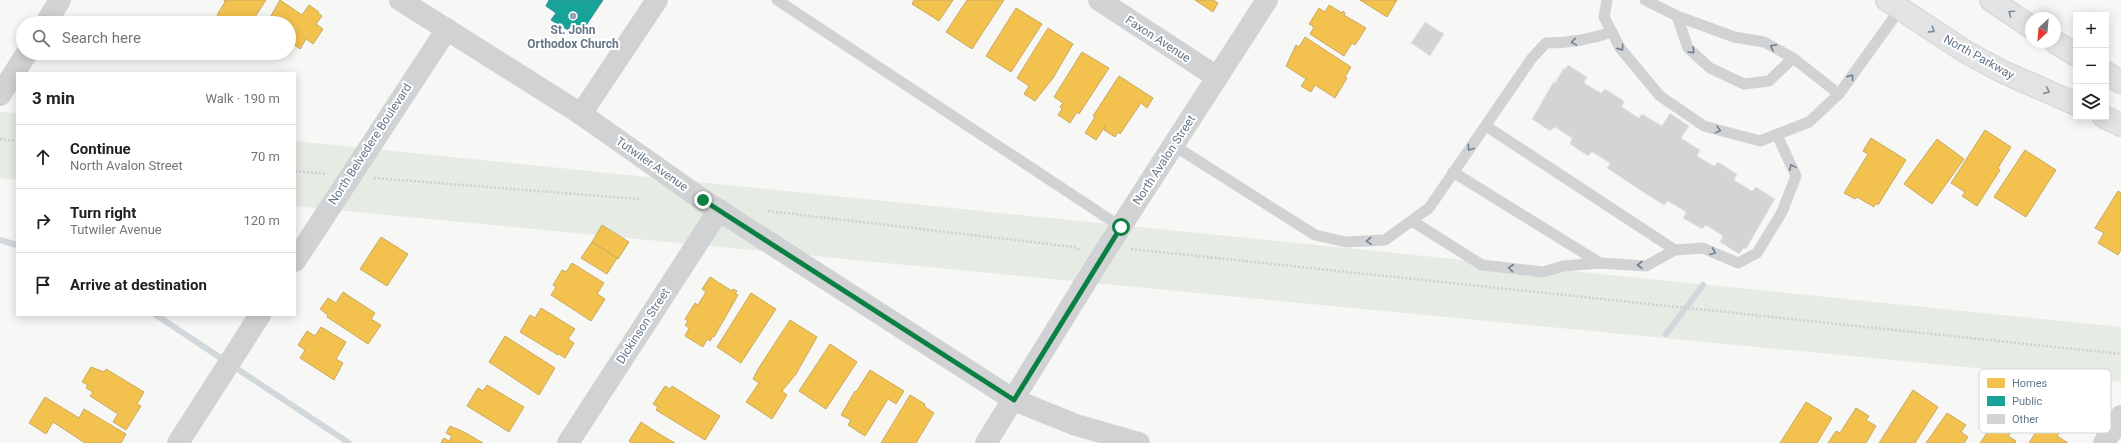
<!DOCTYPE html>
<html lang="en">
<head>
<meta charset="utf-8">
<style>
	:root { --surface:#fff; --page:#f6f6f6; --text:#202124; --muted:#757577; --line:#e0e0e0 }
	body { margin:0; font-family:Roboto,sans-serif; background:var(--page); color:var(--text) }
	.controls { position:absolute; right:12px; top:12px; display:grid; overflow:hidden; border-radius:0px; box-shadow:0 2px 10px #0003 }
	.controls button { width:36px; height:36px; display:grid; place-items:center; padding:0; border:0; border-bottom:1px solid var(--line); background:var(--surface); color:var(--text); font:20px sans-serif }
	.compass { position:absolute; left:2025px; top:12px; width:36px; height:36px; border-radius:50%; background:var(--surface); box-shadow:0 2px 10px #0003; rotate:206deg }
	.stop { position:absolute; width:12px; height:12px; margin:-9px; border:3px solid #0b8043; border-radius:50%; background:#fff }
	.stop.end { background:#0b8043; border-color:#fff; box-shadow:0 1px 4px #0008 }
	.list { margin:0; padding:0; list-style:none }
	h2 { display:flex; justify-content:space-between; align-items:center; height:52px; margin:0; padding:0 16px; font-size:17px }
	h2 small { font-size:13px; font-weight:400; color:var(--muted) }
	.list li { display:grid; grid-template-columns:26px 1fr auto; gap:12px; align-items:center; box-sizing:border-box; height:64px; padding:0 16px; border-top:1px solid var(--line) }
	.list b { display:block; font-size:15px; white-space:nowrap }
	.list p { margin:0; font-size:13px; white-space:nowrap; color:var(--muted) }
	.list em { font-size:13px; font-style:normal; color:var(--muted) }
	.icon { flex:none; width:22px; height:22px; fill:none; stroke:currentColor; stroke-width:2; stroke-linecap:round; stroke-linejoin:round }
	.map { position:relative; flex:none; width:2121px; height:443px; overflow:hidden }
	.search { position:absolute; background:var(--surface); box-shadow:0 2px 10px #0003; left:16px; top:16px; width:280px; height:44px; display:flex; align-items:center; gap:10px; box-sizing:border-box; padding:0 14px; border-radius:22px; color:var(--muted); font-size:15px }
	.panel { position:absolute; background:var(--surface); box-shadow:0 2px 10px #0003; left:16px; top:72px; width:280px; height:244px; border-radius:0px }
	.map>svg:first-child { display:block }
	.green { fill:#e6ebe4 }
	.homes { fill:#f2c14e; stroke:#c8ab60 }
	.public { fill:#17a398; stroke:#2e9694 }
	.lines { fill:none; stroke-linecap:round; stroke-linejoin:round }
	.stream { stroke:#d1d9dc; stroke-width:6 }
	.building { fill:#d3d4d5; stroke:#e6e6e6 }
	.primary-casing { stroke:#d3d4d5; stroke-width:24 }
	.path { stroke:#cdcfd0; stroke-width:2.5; stroke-dasharray:2 2; stroke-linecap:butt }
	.service { stroke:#d1d2d3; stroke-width:11 }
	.minor { stroke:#d1d2d3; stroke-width:22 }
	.tertiary { stroke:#d1d2d3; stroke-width:22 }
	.primary { stroke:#e3e3e4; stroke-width:22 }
	.oneway { stroke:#7e8d9b }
	.oneway2 { stroke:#708090 }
	.route { stroke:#0b8043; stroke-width:5 }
	.poi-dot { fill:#98a4af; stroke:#fff; stroke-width:1.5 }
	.labels { text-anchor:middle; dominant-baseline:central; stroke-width:4; stroke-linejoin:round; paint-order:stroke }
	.poi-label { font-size:12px; font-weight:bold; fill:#657789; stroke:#fff }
	.street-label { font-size:12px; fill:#657789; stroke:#fff }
	.key { fill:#fff; stroke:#d1d6dc; stroke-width:1 }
	.key-label { font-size:11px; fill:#657789 }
</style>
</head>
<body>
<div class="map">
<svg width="2121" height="443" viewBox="0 0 2121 443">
	<rect width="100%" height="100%" fill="#f7f7f6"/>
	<!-- green -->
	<g class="green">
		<path d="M0,112L17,113V180L0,178Z"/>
		<path d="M295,141L2121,327V382L295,206Z"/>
	</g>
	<!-- homes -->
	<g class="homes">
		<path d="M224,0H266L251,23H222L224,20L217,15L225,2Z"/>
		<path d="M280,0L302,15L309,5L319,12L318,13L322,16L316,24L323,29L313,44L306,39L300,49L289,41V23H267Z"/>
		<path d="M914,0H953L939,21L912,4Z"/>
		<path d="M967,0H1004L972,49L946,32Z"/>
		<path d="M1195,0H1213L1218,3L1213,12Z"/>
		<path d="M1360,0H1397L1387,17Z"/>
		<path d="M1329,5L1342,13L1343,11L1345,13L1344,15L1366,28L1355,45L1352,43L1344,56L1310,34L1314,27L1309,24L1319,8L1325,12Z"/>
		<path d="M1016,8L1042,24L1011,72L986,56Z"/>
		<path d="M1048,28L1073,44L1053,78L1035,101L1024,94L1029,86L1017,78Z"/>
		<path d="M1305,37L1351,67L1345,77L1347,78L1335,98L1315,85L1311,92L1301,86L1306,79L1286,66L1296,45L1299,47Z"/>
		<path d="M1082,52L1109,68L1079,114L1077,112L1070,123L1058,115L1062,109L1060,107L1063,103L1054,97Z"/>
		<path d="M1119,76L1153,98L1147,108L1141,103L1120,134L1118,132L1115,137L1104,130L1106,125L1096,140L1085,133L1095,117L1093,116Z"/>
		<path d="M1985,130L2011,147L1998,168L2000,170L1977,206L1962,196L1965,192L1951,183Z"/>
		<path d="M1871,138L1906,160L1878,205L1876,203L1874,207L1857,197L1855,199L1844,193L1868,154L1863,151Z"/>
		<path d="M1937,139L1964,159L1932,204L1904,184Z"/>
		<path d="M2025,150L2056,170L2026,217L1994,197Z"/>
		<path d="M2118,191L2121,193V250L2118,255L2098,243L2104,233L2095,228Z"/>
		<path d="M602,225L629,242L618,259L592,242Z"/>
		<path d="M381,237L408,254L387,286L360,269Z"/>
		<path d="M592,242L617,258L607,274L581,258Z"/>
		<path d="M572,263L604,283L597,294L605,299L591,321L551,295L556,287L553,285L562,270L566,272Z"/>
		<path d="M710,277L732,291L733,289L737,291L735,294L738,295L714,337L713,336L710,341L707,339L703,347L685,336L689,328L685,325L688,321L685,319L695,303L698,305L706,292L702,289Z"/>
		<path d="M343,292L375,313L371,319L381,325L368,344L327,317L328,315L320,309L328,298L336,303Z"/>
		<path d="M751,293L776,309L741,363L717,347Z"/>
		<path d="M541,308L575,329L568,339L574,343L565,358L559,354L558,355L520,332L530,315L535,318Z"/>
		<path d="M790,320L817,337L796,374L782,391L787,395L772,419L746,402L759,383L753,379L758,369Z"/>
		<path d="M321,327L346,342L336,359L343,363L334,380L300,358L305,350L298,345L307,331L315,336Z"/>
		<path d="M505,336L555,368L539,395L489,362Z"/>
		<path d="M830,344L857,362L826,409L799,391Z"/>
		<path d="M91,367L104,372L106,369L144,392L137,404L141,406L126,430L113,422L118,414L90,396L93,392L86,388L88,385L82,382Z"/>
		<path d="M870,370L904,391L896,404L888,399L865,436L848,425L851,420L841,415L855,391L856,392Z"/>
		<path d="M487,385L524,407L509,432L467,406L478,388L483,391Z"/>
		<path d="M665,386L670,389L672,386L720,416L705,440L656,410L658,407L653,404Z"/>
		<path d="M1913,390L1938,407L1915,443H1879Z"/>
		<path d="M910,395L925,404L924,406L934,413L916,443H881Z"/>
		<path d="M45,397L79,418L84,409L126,434L121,443H85L53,422L46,434L29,423Z"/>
		<path d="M1806,402L1832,418L1817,443H1780Z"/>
		<path d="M1856,408L1869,416L1866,420L1876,426L1866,443H1828L1836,431L1840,433Z"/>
		<path d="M2049,411L2067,421L2057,436L2068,443H2029Z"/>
		<path d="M1947,413L1966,425L1961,432L1968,437L1964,443H1926Z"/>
		<path d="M641,422L661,435L675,443H631L629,441Z"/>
		<path d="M1995,422L2011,432L2008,436L2016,441L2015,443H1980Z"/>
		<path d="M450,426L464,432L483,443H441L444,438L449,441L452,436L446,433Z"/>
	</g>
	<!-- public -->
	<path class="public" d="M549,0H603L583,30L572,23L568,30L551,20L556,13L546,6Z"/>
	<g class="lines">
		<!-- stream -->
		<g class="stream">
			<path d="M0,240L17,245"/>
			<path d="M156,315L349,443"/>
			<path d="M1666,334L1703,285"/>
		</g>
	</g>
	<!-- building -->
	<g class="building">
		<path d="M1425,22L1444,34L1430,56L1411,43Z"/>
		<path d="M1568,65L1587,77L1584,83L1594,89L1601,93L1605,89L1624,101L1622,107L1639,118L1642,114L1662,126L1670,113L1689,126L1681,138L1700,150L1697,156L1714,166L1718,162L1737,174L1734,180L1752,191L1756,187L1775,199L1746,249L1744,248L1739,254L1720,242L1723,236L1706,225L1702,229L1683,218L1686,212L1668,201L1664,205L1646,194L1607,168L1610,163L1592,152L1588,156L1570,144L1572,138L1555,127L1550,131L1532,119L1554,81L1555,83L1564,68L1565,69Z"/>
	</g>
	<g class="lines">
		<!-- primary casing -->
		<g class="primary-casing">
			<g id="primary">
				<path d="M1887,0L1966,52L2001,71L2076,104"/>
				<path d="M1991,0L2031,27"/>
				<path d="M2055,42L2076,55"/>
				<path d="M2106,73L2121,82"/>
				<path d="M2104,117L2121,125"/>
			</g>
		</g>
		<!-- path -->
		<g class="path">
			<path d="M0,139L17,141"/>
			<path d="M295,171L327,174"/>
			<path d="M374,178L639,199"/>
			<path d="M768,211L1074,247L1080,250"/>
			<path d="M1131,249L2121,354"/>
		</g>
		<!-- service -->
		<g class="service">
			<path d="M777,0L1121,227"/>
			<path d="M1607,0L1604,17L1620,48L1660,96L1704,126L1760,141L1809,122L1839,94L1900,9"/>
			<path d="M1645,0L1677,16L1734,37L1764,42L1793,58L1769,81L1744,84L1710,68L1688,48L1677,16"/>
			<path d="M1793,58L1839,94"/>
			<path d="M1486,126L1675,250"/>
			<path d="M1173,145L1315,235L1346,242L1385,240L1429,208L1532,58L1546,43C1570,43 1589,40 1612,32"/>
			<path d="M1453,172L1600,263"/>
			<path d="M1412,221L1482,265L1543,272L1563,266L1600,263L1646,266L1675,250L1703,248L1738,263L1757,253L1782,212L1796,176L1777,135"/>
		</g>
		<!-- minor -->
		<g class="minor">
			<path d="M400,0L581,114L703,200L1014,400L1076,425L1139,443"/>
			<path d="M1099,0L1217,77"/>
			<path d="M581,114L657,0"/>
			<path d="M295,261L447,29"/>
			<path d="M178,443L260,315"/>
			<path d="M568,443L719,210"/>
			<path d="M986,443L1105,251L1267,0"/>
			<path d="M2104,443L2121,416"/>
		</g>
		<!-- tertiary -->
		<g class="tertiary">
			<path d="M46,23L60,0"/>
			<path d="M0,95L27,53"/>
		</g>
		<!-- primary -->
		<use href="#primary" class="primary"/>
	</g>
	<!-- one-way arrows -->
	<defs><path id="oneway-chevron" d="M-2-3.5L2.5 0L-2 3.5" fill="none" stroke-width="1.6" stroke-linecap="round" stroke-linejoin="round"/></defs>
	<g class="oneway">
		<use href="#oneway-chevron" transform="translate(2011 13) rotate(-146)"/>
		<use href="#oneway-chevron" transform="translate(1932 30) rotate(33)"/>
		<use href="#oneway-chevron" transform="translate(2047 91) rotate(24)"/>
	</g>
	<g class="oneway2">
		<use href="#oneway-chevron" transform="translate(1574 42) rotate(171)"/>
		<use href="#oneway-chevron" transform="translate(1773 47) rotate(-152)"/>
		<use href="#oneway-chevron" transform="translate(1621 48) rotate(55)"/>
		<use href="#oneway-chevron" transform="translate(1692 51) rotate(46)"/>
		<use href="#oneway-chevron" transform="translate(1851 77) rotate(-55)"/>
		<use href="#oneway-chevron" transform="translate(1718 130) rotate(15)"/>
		<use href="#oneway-chevron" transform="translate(1470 148) rotate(126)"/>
		<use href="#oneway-chevron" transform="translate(1792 167) rotate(-114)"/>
		<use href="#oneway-chevron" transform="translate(1369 241) rotate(177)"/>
		<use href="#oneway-chevron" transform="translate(1713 252) rotate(23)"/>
		<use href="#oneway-chevron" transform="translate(1640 265) rotate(180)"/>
		<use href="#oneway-chevron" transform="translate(1511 268) rotate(-174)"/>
	</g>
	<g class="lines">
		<!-- route -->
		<path class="route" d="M703,200L1014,400L1121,227"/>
	</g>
	<!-- markers -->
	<circle class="poi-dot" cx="573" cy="16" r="4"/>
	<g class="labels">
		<!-- poi labels -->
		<g class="poi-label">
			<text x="573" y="30">St. John<tspan x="573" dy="14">Orthodox Church</tspan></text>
		</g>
		<!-- street labels -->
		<g class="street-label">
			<text transform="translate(1158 39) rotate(33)">Faxon Avenue</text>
			<text transform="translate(1979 57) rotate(29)">North Parkway</text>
			<text transform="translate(370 144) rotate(-57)">North Belvedere Boulevard</text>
			<text transform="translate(1164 160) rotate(-57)">North Avalon Street</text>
			<text transform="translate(652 164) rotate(35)">Tutwiler Avenue</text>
			<text transform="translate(643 326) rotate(-57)">Dickinson Street</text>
		</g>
	</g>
	<!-- legend -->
	<rect x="1979" y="369" width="132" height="64" rx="6" class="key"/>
	<rect x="1987" y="378" width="18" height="10" fill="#f2c14e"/>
	<rect x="1987" y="396" width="18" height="10" fill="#17a398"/>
	<rect x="1987" y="414" width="18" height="10" fill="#d3d4d5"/>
	<g class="key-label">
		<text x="2012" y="387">Homes</text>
		<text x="2012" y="405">Public</text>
		<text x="2012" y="423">Other</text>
	</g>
</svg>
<div class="controls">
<button>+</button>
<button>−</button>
<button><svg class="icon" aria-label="layers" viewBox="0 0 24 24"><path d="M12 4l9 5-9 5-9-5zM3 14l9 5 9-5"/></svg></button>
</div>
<svg class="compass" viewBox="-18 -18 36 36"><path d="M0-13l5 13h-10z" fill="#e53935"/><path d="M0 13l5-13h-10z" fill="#757577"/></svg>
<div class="stop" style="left:1121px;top:227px"></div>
<div class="stop end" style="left:703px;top:200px"></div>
<div class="search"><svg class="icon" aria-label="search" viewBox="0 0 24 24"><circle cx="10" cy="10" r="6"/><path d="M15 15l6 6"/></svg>Search here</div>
<section class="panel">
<h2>3 min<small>Walk · 190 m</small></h2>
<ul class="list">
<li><svg class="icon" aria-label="ahead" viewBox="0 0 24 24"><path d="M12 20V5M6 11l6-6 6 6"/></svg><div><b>Continue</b><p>North Avalon Street</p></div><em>70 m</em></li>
<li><svg class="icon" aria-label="right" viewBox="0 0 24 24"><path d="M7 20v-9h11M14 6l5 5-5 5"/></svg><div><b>Turn right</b><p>Tutwiler Avenue</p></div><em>120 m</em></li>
<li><svg class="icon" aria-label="arrive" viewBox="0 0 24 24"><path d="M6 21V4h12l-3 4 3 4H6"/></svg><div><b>Arrive at destination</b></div></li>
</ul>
</section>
</div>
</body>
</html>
